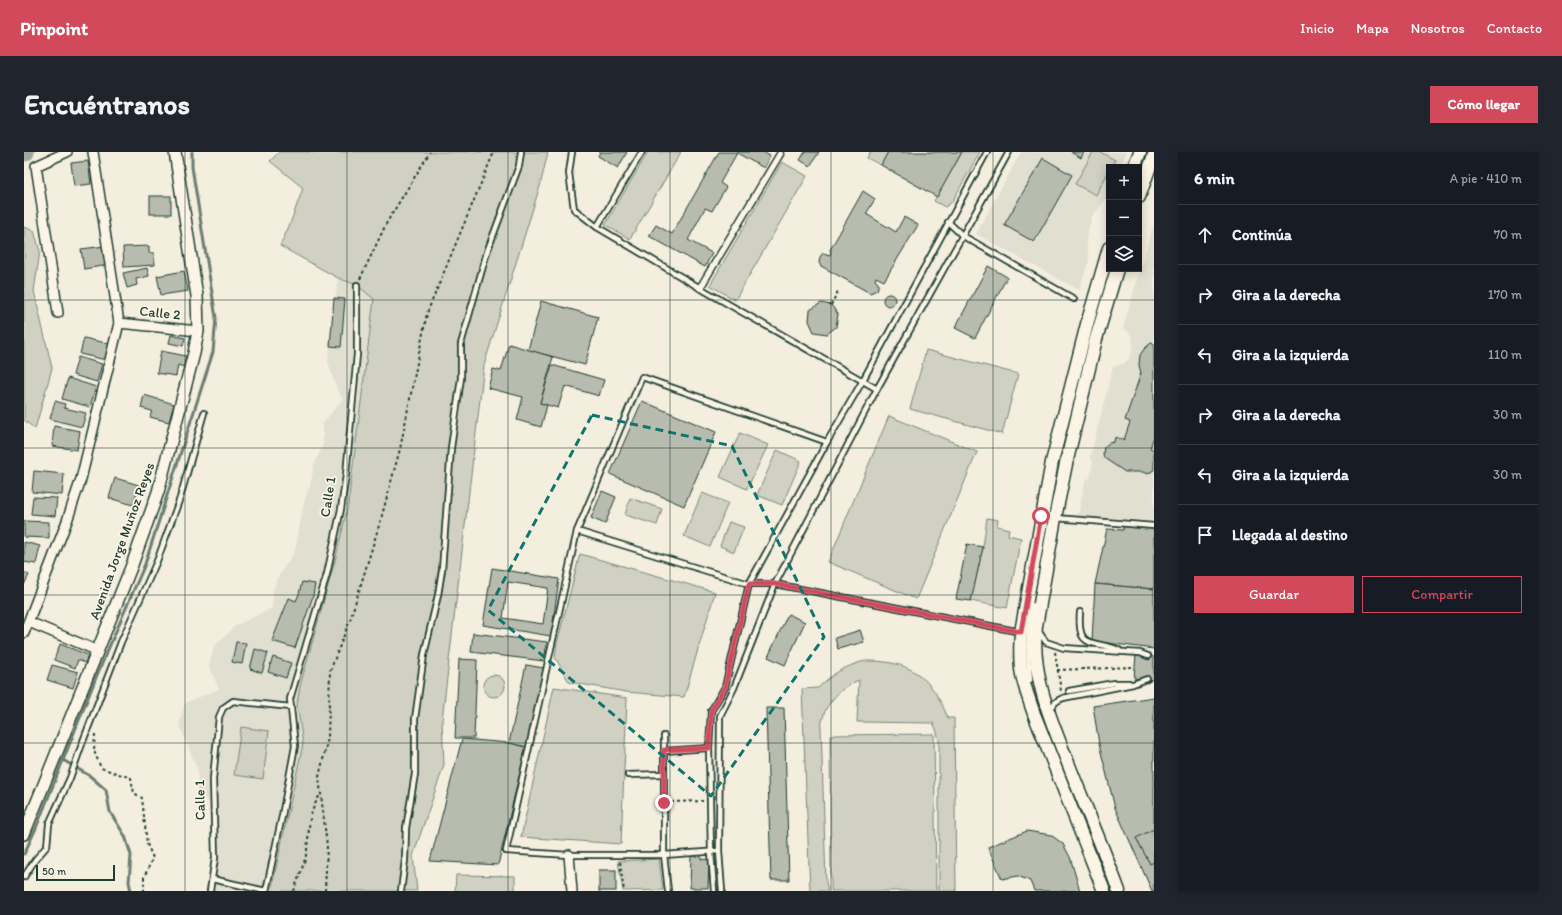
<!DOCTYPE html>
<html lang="es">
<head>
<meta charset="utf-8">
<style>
	:root { --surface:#171b24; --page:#20242c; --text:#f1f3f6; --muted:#9ea1a6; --line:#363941; --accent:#d1495b }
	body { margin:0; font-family:Itim,sans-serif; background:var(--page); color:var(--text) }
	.controls { position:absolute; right:12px; top:12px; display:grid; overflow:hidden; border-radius:0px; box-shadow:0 2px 10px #0003 }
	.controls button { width:36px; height:36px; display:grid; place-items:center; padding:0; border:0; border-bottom:1px solid var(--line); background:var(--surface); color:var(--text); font:20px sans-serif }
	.scale { position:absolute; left:12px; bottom:10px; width:79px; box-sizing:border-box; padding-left:4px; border:2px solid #1f3d34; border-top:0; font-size:11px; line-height:14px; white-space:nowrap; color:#1f3d34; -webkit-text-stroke:3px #fcf5e5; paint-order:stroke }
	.stop { position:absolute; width:12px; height:12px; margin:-9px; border:3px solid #d1495b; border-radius:50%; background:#fff }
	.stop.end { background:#d1495b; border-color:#fff; box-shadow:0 1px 4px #0008 }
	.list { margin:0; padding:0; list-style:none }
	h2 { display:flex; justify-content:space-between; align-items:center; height:52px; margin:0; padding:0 16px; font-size:17px }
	h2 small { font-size:13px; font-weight:400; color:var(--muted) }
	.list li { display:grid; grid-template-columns:26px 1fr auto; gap:12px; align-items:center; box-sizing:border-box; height:60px; padding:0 16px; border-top:1px solid var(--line) }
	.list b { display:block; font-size:15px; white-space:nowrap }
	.list em { font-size:13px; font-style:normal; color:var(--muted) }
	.actions { display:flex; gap:8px; padding:12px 16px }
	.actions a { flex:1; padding:9px 0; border:1px solid var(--accent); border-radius:0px; text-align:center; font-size:14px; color:var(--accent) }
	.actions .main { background:var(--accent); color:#fff }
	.icon { flex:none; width:22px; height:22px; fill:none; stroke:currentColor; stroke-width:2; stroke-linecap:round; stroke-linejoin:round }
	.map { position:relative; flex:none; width:1130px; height:739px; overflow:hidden; border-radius:0px }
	header { display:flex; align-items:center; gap:24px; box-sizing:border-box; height:56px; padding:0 20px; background:var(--accent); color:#fff }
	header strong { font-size:19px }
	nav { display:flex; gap:22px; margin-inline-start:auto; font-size:14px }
	.intro { display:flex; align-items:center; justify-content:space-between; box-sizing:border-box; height:96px; padding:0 24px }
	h1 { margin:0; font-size:28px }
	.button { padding:10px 18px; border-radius:0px; background:var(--accent); color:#fff; font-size:14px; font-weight:700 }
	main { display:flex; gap:24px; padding:0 24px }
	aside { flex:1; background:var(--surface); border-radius:0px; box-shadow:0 2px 10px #0003 }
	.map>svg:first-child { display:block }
	.built { fill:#e1dfd0 }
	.green { fill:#d0d1c2; stroke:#78877b }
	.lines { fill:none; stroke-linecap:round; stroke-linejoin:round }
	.stream { stroke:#6c7d72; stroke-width:3 }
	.river { stroke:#a0a89b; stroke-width:19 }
	.building { fill:#b8bcae; stroke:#1f3d34; fill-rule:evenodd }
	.service-casing { stroke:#1f3d34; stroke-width:8 }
	.pedestrian-casing { stroke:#1f3d34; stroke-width:9 }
	.minor-casing { stroke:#1f3d34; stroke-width:12 }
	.tertiary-casing { stroke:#1f3d34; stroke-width:14 }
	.secondary-casing { stroke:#1f3d34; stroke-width:15 }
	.path { stroke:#1f3d34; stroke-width:2; stroke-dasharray:3 3; stroke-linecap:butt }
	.service { stroke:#fcf5e5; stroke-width:4.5 }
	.pedestrian { stroke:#fcf5e5; stroke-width:6 }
	.minor { stroke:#fcf5e5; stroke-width:9 }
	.tertiary { stroke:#fcf5e5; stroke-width:11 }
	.secondary { stroke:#fcf5e5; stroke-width:12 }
	.route { stroke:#d1495b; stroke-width:5 }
	.marked { fill:none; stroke:#0f766e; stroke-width:3; stroke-dasharray:8 5; stroke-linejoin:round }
	.grid { fill:none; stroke:#1f3d34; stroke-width:1; stroke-opacity:0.55 }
	.labels { text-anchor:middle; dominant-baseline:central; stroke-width:3.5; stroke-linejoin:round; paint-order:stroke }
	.street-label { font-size:14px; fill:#1f3d34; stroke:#fcf5e5 }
</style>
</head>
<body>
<header>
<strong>Pinpoint</strong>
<nav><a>Inicio</a><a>Mapa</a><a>Nosotros</a><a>Contacto</a></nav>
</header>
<div class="intro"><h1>Encuéntranos</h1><a class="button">Cómo llegar</a></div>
<main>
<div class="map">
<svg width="1130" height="739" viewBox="0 0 1130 739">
	<rect width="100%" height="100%" fill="#f3eede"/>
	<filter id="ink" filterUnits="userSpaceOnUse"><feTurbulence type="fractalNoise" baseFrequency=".025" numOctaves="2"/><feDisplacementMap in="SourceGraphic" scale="8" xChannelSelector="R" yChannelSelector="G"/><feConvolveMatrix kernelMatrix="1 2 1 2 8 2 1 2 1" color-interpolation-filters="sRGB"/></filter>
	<g filter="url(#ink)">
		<!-- built -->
		<g class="built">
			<path d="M997,0H1102L1096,15H1085V44L1068,64L1062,86L1065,108L1055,138L952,82Z"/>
			<path d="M1130,71V369L1054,364L1061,329L1066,326L1069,310L1066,306L1089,215L1101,211L1105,206L1108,200L1109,192L1108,185L1105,180L1099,176Z"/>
			<path d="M314,126L333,133L350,147L324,353L312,405L276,534L273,552L279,592L247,739H181L188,706L185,650L173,639L174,619L155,572L161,551L195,537L185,514L190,495L211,474L248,456L249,438L255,424L271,399L280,350L287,330L290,313L299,293V271L319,247L313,237L304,210Z"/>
		</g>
		<!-- green -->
		<g class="green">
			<path d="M255,0H524L516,34L460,213L418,568L420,613L389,704L393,739H247L279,592L273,552L276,534L312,405L324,353L350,147L333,133L314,126L256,94L266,72L279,36L246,9Z"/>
			<path d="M624,0H657L606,87L581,73Z"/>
			<path d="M846,0H864L857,13L843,6Z"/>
			<path d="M938,0H956L928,50L921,55L910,49Z"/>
			<path d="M1069,0H1076L1091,8L1087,15H1085V19L1072,43L1051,32Z"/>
			<path d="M758,10L783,24L711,148L686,133Z"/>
			<path d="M0,75L10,79L16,99L10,139L28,216L11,277L0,268Z"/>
			<path d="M902,198L994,222L978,282L886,257Z"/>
			<path d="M865,264L953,300L892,447L804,410Z"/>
			<path d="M716,281L744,293L723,337L696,325Z"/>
			<path d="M753,298L777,309L758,353L733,343Z"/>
			<path d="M678,341L704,351L686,395L660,384Z"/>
			<path d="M606,346L638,357L633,373L601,363Z"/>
			<path d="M963,366L974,368L973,374L985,377L984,383L997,386L983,456L947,449L959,395Z"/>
			<path d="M705,370L720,375L710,400L696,394Z"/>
			<path d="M556,402L691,440L660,545L602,540L545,530L531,505L533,491Z"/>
			<path d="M840,509C886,508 907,524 924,566H930L932,739H915V588L912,577L909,571L833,570L835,528C821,533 807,546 801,559C799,564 798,570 797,575L802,730L804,739H786L778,537L794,536C809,521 820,515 840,509Z"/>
			<circle cx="470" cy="534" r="11"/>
			<path d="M530,535L603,546L597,692L497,685Z"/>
			<path d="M217,575L245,579L239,627L210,623Z"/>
			<path d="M910,582L912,739H807L806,583Z"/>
			<path d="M635,707L639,738L599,739L594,709Z"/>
			<path d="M432,723L491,724V739H431Z"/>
		</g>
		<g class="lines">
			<!-- stream -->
			<g class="stream">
				<path d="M39,608L66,624L82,638L86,660L101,684L107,703L105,730L107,739"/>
				<path d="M0,702L12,676L73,523L121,412L189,200L192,166L168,15V0"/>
			</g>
			<!-- river -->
			<path class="river" d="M0,0H1"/>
		</g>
		<!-- building -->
		<g class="building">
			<path d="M576,0H603L594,16L574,4Z"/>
			<path d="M695,0H739L746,4L740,16L713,1L696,31L702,35L688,59L681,56L664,88L688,101L681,115L625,84L632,73L648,82Z"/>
			<path d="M781,0H795L786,14L776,8Z"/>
			<path d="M864,0H938L913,45L857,13Z"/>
			<path d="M1047,0H1060L1057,6Z"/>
			<path d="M1019,6L1048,23L1010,90L980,73Z"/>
			<path d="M64,9L67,32L50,34L47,11Z"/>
			<path d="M839,39L851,47L842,62L872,80L880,65L894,73L860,129L852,125L851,128L854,131V135L853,138L846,141L797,114L795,111L796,105L799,101L806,103L807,100L806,98Z"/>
			<rect x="126" y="44" width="21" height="18"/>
			<path d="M81,94L84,113L60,117L57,97Z"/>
			<path d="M125,94V101H130L131,113L100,115L99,95Z"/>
			<path d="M964,114L983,125L951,186L931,176Z"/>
			<path d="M123,116L125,124L112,127L113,133L103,136L99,121Z"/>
			<path d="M160,119L164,139L137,143L133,124Z"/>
			<circle cx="865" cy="148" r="6"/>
			<path d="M310,146L321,147L317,195L306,194Z"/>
			<path d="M517,149L574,165L561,213L504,198Z"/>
			<path d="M797,151L807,153L814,162L812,175L803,182L790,180L785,169L786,158Z"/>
			<path d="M147,183L161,186L159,194L145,191Z"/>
			<path d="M60,186L86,192L82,208L56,202Z"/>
			<path d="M1127,191L1130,192V284L1126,296L1130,298V318L1123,322L1119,320H1101L1080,306L1079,302L1080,295L1085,291L1090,290L1091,285L1100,288L1106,270L1101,268L1117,221L1115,213L1116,203L1120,197Z"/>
			<path d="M485,192L529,205L516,251L523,253L517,275L493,268L499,245L464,236L469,217L477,219Z"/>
			<path d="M137,199L162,204L160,215L154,213L152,224L133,221Z"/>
			<path d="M54,205L78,212L73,230L49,223Z"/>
			<path d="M528,213L580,228L575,244L541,234L534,256L516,251Z"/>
			<path d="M44,226L72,235L66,255L38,247Z"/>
			<path d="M120,243L150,252L145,270L126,265L128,259L117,256Z"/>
			<path d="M31,249L41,252L40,256L62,261L58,275L26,267Z"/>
			<path d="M618,249L692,280L660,354L586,322Z"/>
			<path d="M30,274L56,279L53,298L28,294Z"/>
			<path d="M10,319L40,322L38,343L8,340Z"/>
			<path d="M91,326L115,333L109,353L85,346Z"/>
			<path d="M578,339L592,345L581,372L567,366Z"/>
			<path d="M9,345L33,346L31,364L7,362Z"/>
			<path d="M0,369L25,370V386L0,385Z"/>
			<path d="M1099,372L1130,375V437L1071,432L1083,377L1099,378Z"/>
			<path d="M0,390L16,394L12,412L0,410Z"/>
			<path d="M943,392L959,395L947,449L932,447Z"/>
			<path d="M468,416L535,427L527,484L459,473ZM484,430L524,436L519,472L479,466Z"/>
			<path d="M0,420L5,423L0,433Z"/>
			<path d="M278,430L291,432L289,444L271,496L248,489L265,446L272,449L275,442Z"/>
			<path d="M1071,432L1130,437V497L1068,489Z"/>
			<path d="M764,462L781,470L761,513L744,505Z"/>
			<path d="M836,478L840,490L814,497L811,486Z"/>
			<path d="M449,481L523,490L520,509L447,500Z"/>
			<path d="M212,490L222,491L218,512L208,510Z"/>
			<path d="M36,492L64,503L61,511L54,508L51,516L30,508Z"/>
			<path d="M231,497L244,501L238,521L226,517Z"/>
			<path d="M1112,503L1130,505V528L1110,526Z"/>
			<path d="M249,505L267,511L262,526L244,520Z"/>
			<path d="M435,507L453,508L450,586H431Z"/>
			<path d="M28,513L54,520L49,536L23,528Z"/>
			<path d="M502,513L520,516L502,595L485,591Z"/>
			<path d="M1130,545V739H1128L1091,656L1075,592L1069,554Z"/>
			<path d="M742,556H760L765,728H747Z"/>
			<path d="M438,587L485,591L502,595L474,713L406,709Z"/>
			<path d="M1130,677V710L1126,712L1112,686Z"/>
			<path d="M1003,679L1027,683L1039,692L1046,705L1056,739H1010L1006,729L994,724L978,727L964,695Z"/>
			<path d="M667,703H677V707L685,708L684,736H666Z"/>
			<rect x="575" y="718" width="17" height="21"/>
		</g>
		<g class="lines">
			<!-- service casing -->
			<g class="service-casing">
				<g id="service">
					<path d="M548,0L545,21L550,57L573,75L676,136L853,237"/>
					<path d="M924,70L939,84L1050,147"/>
					<path d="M573,75L618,0"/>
					<path d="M1032,366L1130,374"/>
					<path d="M553,379L725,432H751L997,480"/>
					<path d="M1056,460C1053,499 1068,487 1095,498"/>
					<path d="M1015,480L1022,490L1040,496L1116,501L1124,504"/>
					<path d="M1006,528C1003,503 1004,478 1008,453"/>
					<path d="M1045,539L1090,531H1105"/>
					<path d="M1027,559C1029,551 1032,549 1039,546L1109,532L1123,527"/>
					<path d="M640,584V703L644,739"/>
					<path d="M640,599L685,596"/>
					<path d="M604,623L640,622"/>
					<path d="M695,699L640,703H545L482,699L553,379L618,225L803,290"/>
					<path d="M0,725L11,708L23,694L25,672L46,626L58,592L97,490L133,409L156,346L180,261"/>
					<path d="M188,727L242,739"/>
					<path d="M186,739L191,706L189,627L195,565L199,556L209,549L267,555"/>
					<path d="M242,739L258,664L271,594L266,547L303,422L317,357L322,323L333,202V133"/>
					<path d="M377,739L381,708L382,676L391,622V567L400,503L414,443L418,418L427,296L437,226V192L463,100L495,14L497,0"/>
					<path d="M690,739L687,700L686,649L685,596L687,559L701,535L725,432L803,290L838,230L963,0"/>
					<path d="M698,739L695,699L696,564L710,536L751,432L853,237L985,0"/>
				</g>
			</g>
			<!-- pedestrian casing -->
			<g class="pedestrian-casing">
				<path id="pedestrian" d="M676,136L756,2"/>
			</g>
			<!-- minor casing -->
			<g class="minor-casing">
				<g id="minor">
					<path d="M34,161L12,14L43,0"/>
					<path d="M95,171L174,179"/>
					<path d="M5,470L74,499"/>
					<path d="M0,481L43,369L57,327L95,171L69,0"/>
					<path d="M545,703L548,739"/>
				</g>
			</g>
			<!-- tertiary casing -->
			<g class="tertiary-casing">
				<path id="tertiary" d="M0,682L108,413L134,340L170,201L174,179L173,144L151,0"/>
			</g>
			<!-- secondary casing -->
			<g class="secondary-casing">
				<g id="secondary">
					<path d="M1110,15L1116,0"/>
					<path d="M1115,45L1130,3"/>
					<path d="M1093,117L1072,187L1042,312L1031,366L1012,474C1006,527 1031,577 1050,626C1065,663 1081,701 1095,739"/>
					<path d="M1080,739L1010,562C1005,547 999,532 997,517C996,505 996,492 997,480L1028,310L1063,172L1085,96"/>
				</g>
			</g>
			<!-- path -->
			<g class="path">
				<path d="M336,127L363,70L406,0"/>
				<path d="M807,153L815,137"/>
				<path d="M1031,500L1037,539"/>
				<path d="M1033,518L1111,515"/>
				<path d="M71,582L70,599L77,616L107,626L110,641L118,646L123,692L129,706L120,725V739"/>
				<path d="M647,650L679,649"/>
				<path d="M596,710L600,739"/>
				<path d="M270,739C274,726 281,711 283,698C286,673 283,664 297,641"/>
				<path d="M301,739L303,694L295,625L304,586L306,519L326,468L357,367L376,297L403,161L470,0"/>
			</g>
			<!-- service -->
			<use href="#service" class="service"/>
			<!-- pedestrian -->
			<use href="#pedestrian" class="pedestrian"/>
			<!-- minor -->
			<use href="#minor" class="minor"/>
			<!-- tertiary -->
			<use href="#tertiary" class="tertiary"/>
			<!-- secondary -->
			<use href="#secondary" class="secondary"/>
		</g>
	</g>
	<g class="lines" filter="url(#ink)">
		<!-- route -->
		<path class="route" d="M640,651V598L685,596L687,559L701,535L725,432H751L997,480L1017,364"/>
	</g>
	<!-- marked area -->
	<path class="marked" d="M568,263L708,294L800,485L687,644L464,458Z"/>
	<!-- grid -->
	<path class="grid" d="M161,0V739M323,0V739M484,0V739M646,0V739M807,0V739M969,0V739M0,148H1130M0,296H1130M0,443H1130M0,591H1130"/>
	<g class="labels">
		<!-- street labels -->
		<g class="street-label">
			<text transform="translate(136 161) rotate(6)">Calle 2</text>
			<text transform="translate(304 345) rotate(-81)">Calle 1</text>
			<text transform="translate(98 389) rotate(-70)">Avenida Jorge Muñoz Reyes</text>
			<text transform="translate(176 648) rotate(-91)">Calle 1</text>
		</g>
	</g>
</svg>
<div class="controls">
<button>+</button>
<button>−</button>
<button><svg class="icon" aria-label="layers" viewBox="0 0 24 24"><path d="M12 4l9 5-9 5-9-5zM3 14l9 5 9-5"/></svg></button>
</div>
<div class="scale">50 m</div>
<div class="stop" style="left:1017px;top:364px"></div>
<div class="stop end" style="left:640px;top:651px"></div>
</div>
<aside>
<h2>6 min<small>A pie · 410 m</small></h2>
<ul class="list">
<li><svg class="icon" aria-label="ahead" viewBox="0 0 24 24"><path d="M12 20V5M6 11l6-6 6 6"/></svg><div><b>Continúa</b></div><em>70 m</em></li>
<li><svg class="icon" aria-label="right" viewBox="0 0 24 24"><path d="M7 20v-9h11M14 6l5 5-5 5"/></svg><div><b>Gira a la derecha</b></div><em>170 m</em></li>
<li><svg class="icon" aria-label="left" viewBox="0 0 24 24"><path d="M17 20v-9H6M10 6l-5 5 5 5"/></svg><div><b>Gira a la izquierda</b></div><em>110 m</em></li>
<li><svg class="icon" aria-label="right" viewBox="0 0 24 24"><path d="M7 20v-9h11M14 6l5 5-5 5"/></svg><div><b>Gira a la derecha</b></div><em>30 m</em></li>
<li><svg class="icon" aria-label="left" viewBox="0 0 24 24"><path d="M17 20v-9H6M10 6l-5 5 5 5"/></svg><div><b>Gira a la izquierda</b></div><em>30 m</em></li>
<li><svg class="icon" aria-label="arrive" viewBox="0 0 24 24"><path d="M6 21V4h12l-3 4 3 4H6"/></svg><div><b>Llegada al destino</b></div></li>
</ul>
<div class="actions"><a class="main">Guardar</a><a>Compartir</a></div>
</aside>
</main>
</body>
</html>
